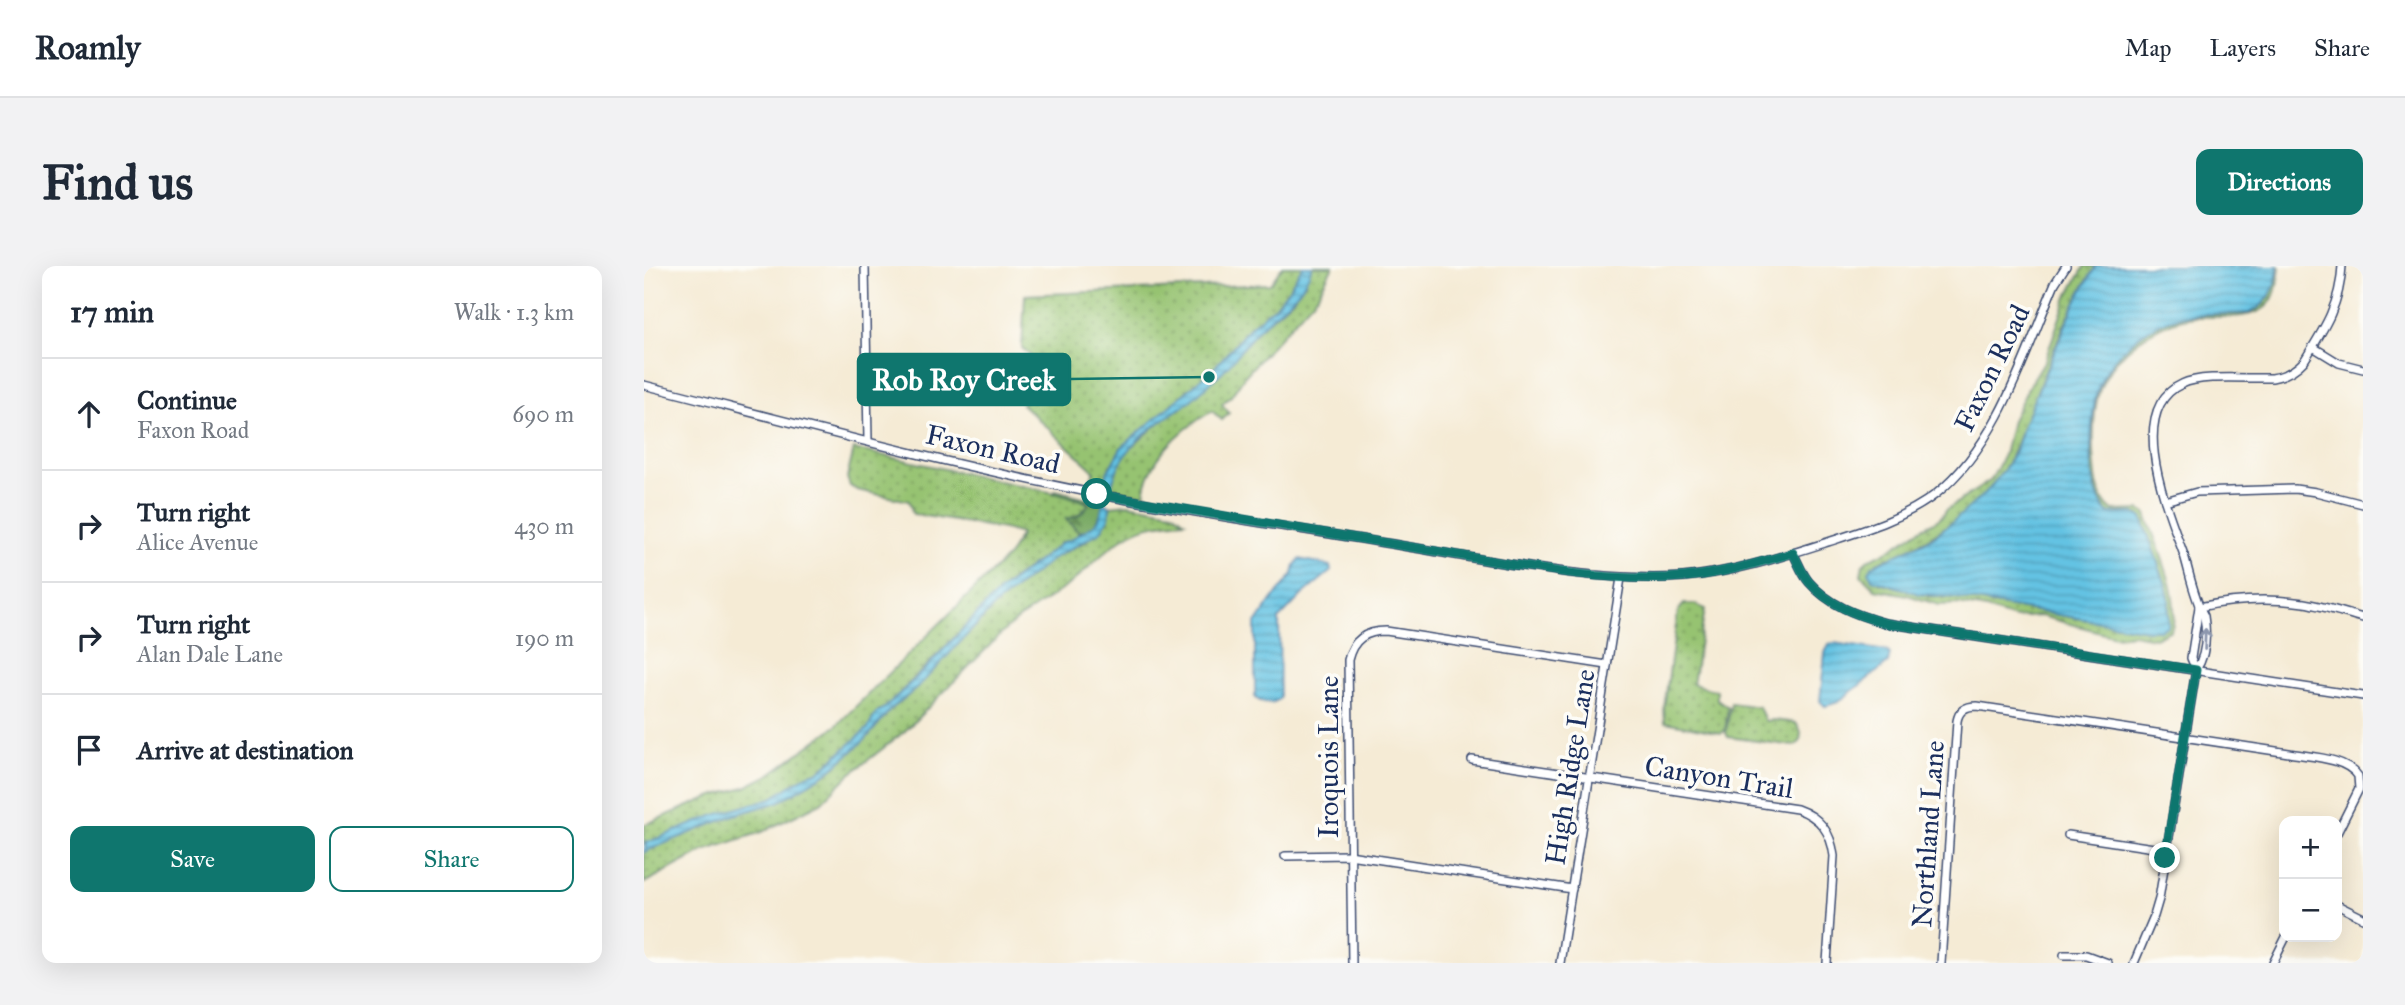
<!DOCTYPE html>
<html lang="en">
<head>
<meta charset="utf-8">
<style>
	:root { --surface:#fff; --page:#f2f2f3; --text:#1f2937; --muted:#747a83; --line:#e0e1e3; --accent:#0f766e }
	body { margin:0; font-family:"IM FELL Great Primer",serif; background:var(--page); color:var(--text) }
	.controls { position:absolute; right:21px; bottom:21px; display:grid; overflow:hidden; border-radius:14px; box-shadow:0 7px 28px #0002 }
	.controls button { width:63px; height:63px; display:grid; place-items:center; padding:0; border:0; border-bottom:2px solid var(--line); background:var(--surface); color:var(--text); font:35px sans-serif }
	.stop { position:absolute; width:21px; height:21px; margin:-16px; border:5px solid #0f766e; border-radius:50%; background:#fff }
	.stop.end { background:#0f766e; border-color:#fff; box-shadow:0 2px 7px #0008 }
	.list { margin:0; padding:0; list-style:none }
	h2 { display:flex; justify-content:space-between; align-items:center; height:91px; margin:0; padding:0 28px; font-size:30px }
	h2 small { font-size:23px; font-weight:400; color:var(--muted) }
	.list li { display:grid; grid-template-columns:46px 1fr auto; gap:21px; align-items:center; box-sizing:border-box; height:112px; padding:0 28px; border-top:2px solid var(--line) }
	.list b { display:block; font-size:26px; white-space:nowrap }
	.list p { margin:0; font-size:23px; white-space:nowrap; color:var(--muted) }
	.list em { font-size:23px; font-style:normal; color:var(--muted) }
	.actions { display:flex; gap:14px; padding:21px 28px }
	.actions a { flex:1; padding:16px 0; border:2px solid var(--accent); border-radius:14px; text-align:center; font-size:24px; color:var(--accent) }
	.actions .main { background:var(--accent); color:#fff }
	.icon { flex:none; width:38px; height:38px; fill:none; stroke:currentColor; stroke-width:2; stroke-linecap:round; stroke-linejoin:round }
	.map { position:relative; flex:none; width:1719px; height:697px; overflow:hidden; border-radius:14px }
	header { display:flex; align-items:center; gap:42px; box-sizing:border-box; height:98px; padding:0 35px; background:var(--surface); border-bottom:2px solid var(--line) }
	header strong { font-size:33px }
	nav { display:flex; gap:38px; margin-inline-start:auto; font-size:24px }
	.intro { display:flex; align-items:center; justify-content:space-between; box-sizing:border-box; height:168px; padding:0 42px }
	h1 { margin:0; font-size:49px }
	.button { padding:18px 32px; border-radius:14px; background:var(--accent); color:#fff; font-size:24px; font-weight:700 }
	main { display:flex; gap:42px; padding:0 42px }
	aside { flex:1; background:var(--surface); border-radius:14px; box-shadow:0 7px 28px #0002 }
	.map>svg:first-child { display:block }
	.grass { fill:url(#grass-dots); stroke:#587968; stroke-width:2 }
	.forest { fill:url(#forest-firs); stroke:#4a6c60; stroke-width:2 }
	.water { fill:url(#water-rules); stroke:#4079a0; stroke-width:2 }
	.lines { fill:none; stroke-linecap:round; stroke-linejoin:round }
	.street-casing { stroke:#3c4b70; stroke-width:10 }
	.street { stroke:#fff; stroke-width:7 }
	.oneway { stroke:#8d97ae }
	.route { stroke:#0f766e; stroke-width:9 }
	.labels { text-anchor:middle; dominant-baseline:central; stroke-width:7; stroke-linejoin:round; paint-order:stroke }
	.street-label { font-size:28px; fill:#1b2f5e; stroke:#fdfcf7 }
	.leader { fill:none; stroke:#0f766e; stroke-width:2.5 }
	.callout-dot { fill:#0f766e; stroke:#fdfcf7; stroke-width:2.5 }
	.callout { fill:#0f766e; stroke:#0f766e; stroke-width:2.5 }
	.callout-label { font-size:30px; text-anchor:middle; font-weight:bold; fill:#fff }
</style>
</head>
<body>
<header>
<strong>Roamly</strong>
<nav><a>Map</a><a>Layers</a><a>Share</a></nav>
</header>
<div class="intro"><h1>Find us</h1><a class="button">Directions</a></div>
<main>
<aside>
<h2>17 min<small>Walk · 1.3 km</small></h2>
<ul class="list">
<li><svg class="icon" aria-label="ahead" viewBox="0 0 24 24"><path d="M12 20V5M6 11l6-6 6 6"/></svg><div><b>Continue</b><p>Faxon Road</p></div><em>690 m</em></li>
<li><svg class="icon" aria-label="right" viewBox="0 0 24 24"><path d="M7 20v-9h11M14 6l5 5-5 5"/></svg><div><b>Turn right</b><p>Alice Avenue</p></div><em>430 m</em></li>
<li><svg class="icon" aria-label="right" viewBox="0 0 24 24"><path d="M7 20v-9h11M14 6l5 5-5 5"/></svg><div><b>Turn right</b><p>Alan Dale Lane</p></div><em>190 m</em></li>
<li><svg class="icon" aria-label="arrive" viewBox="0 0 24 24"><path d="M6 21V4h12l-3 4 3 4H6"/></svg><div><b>Arrive at destination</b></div></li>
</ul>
<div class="actions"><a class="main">Save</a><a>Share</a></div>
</aside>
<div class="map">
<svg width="1719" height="697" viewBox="0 0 1719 697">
	<defs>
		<pattern id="grass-dots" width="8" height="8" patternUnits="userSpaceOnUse" patternTransform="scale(1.75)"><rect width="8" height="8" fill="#96c371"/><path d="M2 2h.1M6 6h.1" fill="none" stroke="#7a9f60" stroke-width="1.8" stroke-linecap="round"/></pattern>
		<pattern id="forest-firs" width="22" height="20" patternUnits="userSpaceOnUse" patternTransform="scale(1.75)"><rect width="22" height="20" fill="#78a963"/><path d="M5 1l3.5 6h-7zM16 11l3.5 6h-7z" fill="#628a55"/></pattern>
		<pattern id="water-rules" width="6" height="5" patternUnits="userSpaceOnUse" patternTransform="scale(1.75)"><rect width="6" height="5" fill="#64c3e3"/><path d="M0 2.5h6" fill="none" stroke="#529fbb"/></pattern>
	</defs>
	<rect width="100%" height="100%" fill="#fdfcf7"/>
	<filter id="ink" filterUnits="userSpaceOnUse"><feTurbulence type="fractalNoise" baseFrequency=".0143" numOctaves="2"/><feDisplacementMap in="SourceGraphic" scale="14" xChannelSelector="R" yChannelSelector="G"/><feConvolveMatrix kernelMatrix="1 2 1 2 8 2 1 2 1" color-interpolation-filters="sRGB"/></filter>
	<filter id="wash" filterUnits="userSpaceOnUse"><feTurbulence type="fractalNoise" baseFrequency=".00686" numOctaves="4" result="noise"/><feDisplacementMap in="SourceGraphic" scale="28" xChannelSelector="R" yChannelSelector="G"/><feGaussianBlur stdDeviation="1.57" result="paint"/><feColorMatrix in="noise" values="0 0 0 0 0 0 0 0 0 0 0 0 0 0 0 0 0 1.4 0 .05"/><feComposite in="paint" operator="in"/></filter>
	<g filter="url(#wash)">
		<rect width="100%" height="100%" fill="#f5ebd5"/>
		<!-- grass -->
		<g class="grass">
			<path d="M639,0H659L644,24L630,41L609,58L571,101L477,182L464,205L459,221L444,219L450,205L378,138C397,117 402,101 378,82L381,29L626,18Z"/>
			<path d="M668,0H689L673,30L600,111L587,130L578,138L585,147L578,154L568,145C536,164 506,191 500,228L510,231L467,223L472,201L485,184L527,146L538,141L580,104L614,64L648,34L660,18Z"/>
			<path d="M1441,0H1452C1421,47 1403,103 1381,155C1374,172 1370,188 1360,204C1330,249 1282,277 1233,297L1235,316L1285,330L1314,332L1504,364L1524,360L1525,333L1522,320L1498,252L1490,247L1465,248C1448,231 1447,200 1448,177C1448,161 1448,144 1452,129C1461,93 1500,59 1535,51C1557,46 1583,49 1605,47C1631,36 1627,19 1636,0C1635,12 1633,31 1623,40C1605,56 1572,49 1550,51C1514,55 1473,85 1458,118C1449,138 1449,164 1450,186C1451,204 1452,235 1469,245L1496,244L1502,248C1512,279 1539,332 1527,364L1511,372L1489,368L1471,370L1397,350L1370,352L1342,343L1314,338L1295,339L1263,329L1231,323L1217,309L1219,298L1223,294C1242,287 1255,278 1272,266C1282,258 1297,256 1302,244L1347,214L1360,189L1368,154L1385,120L1401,94L1423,31Z"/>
			<path d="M210,183L433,232L445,238L432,251L422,253L436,268L426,275L419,276L363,318L242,441L236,444L224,462L176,505L163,509L128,532L0,578V559L66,531L101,521L125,509L193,459L365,289L377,268L360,263L269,248L265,235L213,224L206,220L203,212Z"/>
			<path d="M484,238L529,246L541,255C524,257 503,258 487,267C465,279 448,300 428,316C406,333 382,346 361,364L260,466L205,509L177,537L118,566L60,585L0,617V586L6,582L90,549L134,536L183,507L222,473L246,444L273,422L351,339L411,291L441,276L465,252L466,240Z"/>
			<path d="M1040,338H1051L1061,343L1049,418L1073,425V433L1084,441L1081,465L1077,467L1021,456L1020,442L1034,345Z"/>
			<path d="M1087,437L1115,441L1121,455L1130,454L1152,457L1157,466L1156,476L1150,480L1084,471L1082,467Z"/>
		</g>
		<!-- forest -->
		<path class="forest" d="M411,224L459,236C457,252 452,264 435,266L422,253C433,251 441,247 445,236L410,227Z"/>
		<!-- water -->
		<g class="water">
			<path d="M659,0H668C660,27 637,42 617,61C603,74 593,92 579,105C566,117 552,131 538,141C507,161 474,184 467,223L459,221L464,205L477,182L571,101L609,58L630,41L644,24Z"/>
			<path d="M1452,0H1634C1633,21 1625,38 1605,47C1583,49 1557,46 1535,51C1500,59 1461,93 1452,129C1448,144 1448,161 1447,177C1447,199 1448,231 1465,248L1490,247L1498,252L1522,320L1525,333L1524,360L1516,364H1504L1314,332L1275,328L1228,313L1225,306L1228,300L1288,272L1319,247L1345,223L1360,204L1371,185L1379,159L1431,37Z"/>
			<path d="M459,236L466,240L465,252L456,266L411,291L351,339L273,422L246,444L222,473L183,507L134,536L90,549L0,586L2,577L71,549L128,532L163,509L176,505L224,462L232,447L242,441L282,402L354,326L419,276C427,275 429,272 435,268C452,258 456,259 459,236Z"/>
			<path d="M656,293L682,299L686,300L687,305L658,329L635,353L636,432C629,439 617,438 611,431V359L628,334L649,308L651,299Z"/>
			<path d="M1190,377L1242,385L1246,388L1244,397L1194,436L1181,440L1176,435L1181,387L1185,378Z"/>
		</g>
	</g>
	<g filter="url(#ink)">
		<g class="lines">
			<!-- street casing -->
			<g class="street-casing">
				<g id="street">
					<path d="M221,0L224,175"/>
					<path d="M1669,81L1695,97L1719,103"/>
					<path d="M0,119C150,157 301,198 453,228C549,247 645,261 741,277C836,292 944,317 1039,311C1088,307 1137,291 1184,276C1221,264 1261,252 1292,228C1354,179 1381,88 1411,17L1422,0"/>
					<path d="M1521,235L1553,226L1651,223L1672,226L1719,238"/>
					<path d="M1149,287C1154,296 1158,308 1165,316C1185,339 1212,349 1241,357L1719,430"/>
					<path d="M1555,341C1588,334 1626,332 1660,337C1680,340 1700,347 1719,352"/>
					<path d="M1552,404L1547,392L1555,341"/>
					<path d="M828,494L1153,543C1176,551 1187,566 1190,590L1183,697"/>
					<path d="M1424,569L1523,584"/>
					<path d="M641,590L705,589L928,623"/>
					<path d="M1693,639L1719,652"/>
					<path d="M1420,689H1442L1464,697"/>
					<path d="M708,697L704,394C709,373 722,365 742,365L963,399"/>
					<path d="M916,697L977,312"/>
					<path d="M1297,697L1313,455C1315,444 1322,440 1333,440L1645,487C1666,491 1701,491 1714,510L1715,523L1693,567"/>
					<path d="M1490,697L1510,650L1515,633L1552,404C1563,388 1563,369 1560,350C1550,332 1546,309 1540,289C1525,247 1480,144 1538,118C1558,108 1604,113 1628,112C1641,110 1651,105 1660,95C1680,63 1696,39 1698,0"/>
					<path d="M1629,697L1642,671"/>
				</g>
			</g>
			<!-- street -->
			<use href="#street" class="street"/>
		</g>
		<!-- one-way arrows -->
		<defs><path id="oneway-shaft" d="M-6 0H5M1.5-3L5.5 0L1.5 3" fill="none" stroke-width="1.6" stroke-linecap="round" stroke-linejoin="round" transform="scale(1.75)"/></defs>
		<use class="oneway" href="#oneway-shaft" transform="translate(1561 373) rotate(-88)"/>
	</g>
	<g class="lines" filter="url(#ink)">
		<!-- route -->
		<path class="route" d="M453,228C557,246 662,264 766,281C856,295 949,318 1040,311C1077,308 1113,297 1149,287C1154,296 1158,308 1165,316C1185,339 1212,349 1241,357L1552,404L1521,592"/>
	</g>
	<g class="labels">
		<!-- street labels -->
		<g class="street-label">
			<text transform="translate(1348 102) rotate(-64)">Faxon Road</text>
			<text transform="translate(349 183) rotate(13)">Faxon Road</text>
			<text transform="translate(684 491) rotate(-90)">Iroquois Lane</text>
			<text transform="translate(926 501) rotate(-81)">High Ridge Lane</text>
			<text transform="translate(1075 511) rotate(9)">Canyon Trail</text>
			<text transform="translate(1284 568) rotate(-86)">Northland Lane</text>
		</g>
	</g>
	<!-- callouts -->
	<path class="leader" d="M565 111L426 113"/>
	<circle class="callout-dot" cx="565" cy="111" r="7"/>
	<rect class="callout" x="214" y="88" width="212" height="51" rx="7"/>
	<g class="callout-label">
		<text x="320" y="124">Rob Roy Creek</text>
	</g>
</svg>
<div class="controls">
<button>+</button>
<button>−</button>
</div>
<div class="stop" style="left:453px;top:228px"></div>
<div class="stop end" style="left:1521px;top:592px"></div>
</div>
</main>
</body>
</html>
